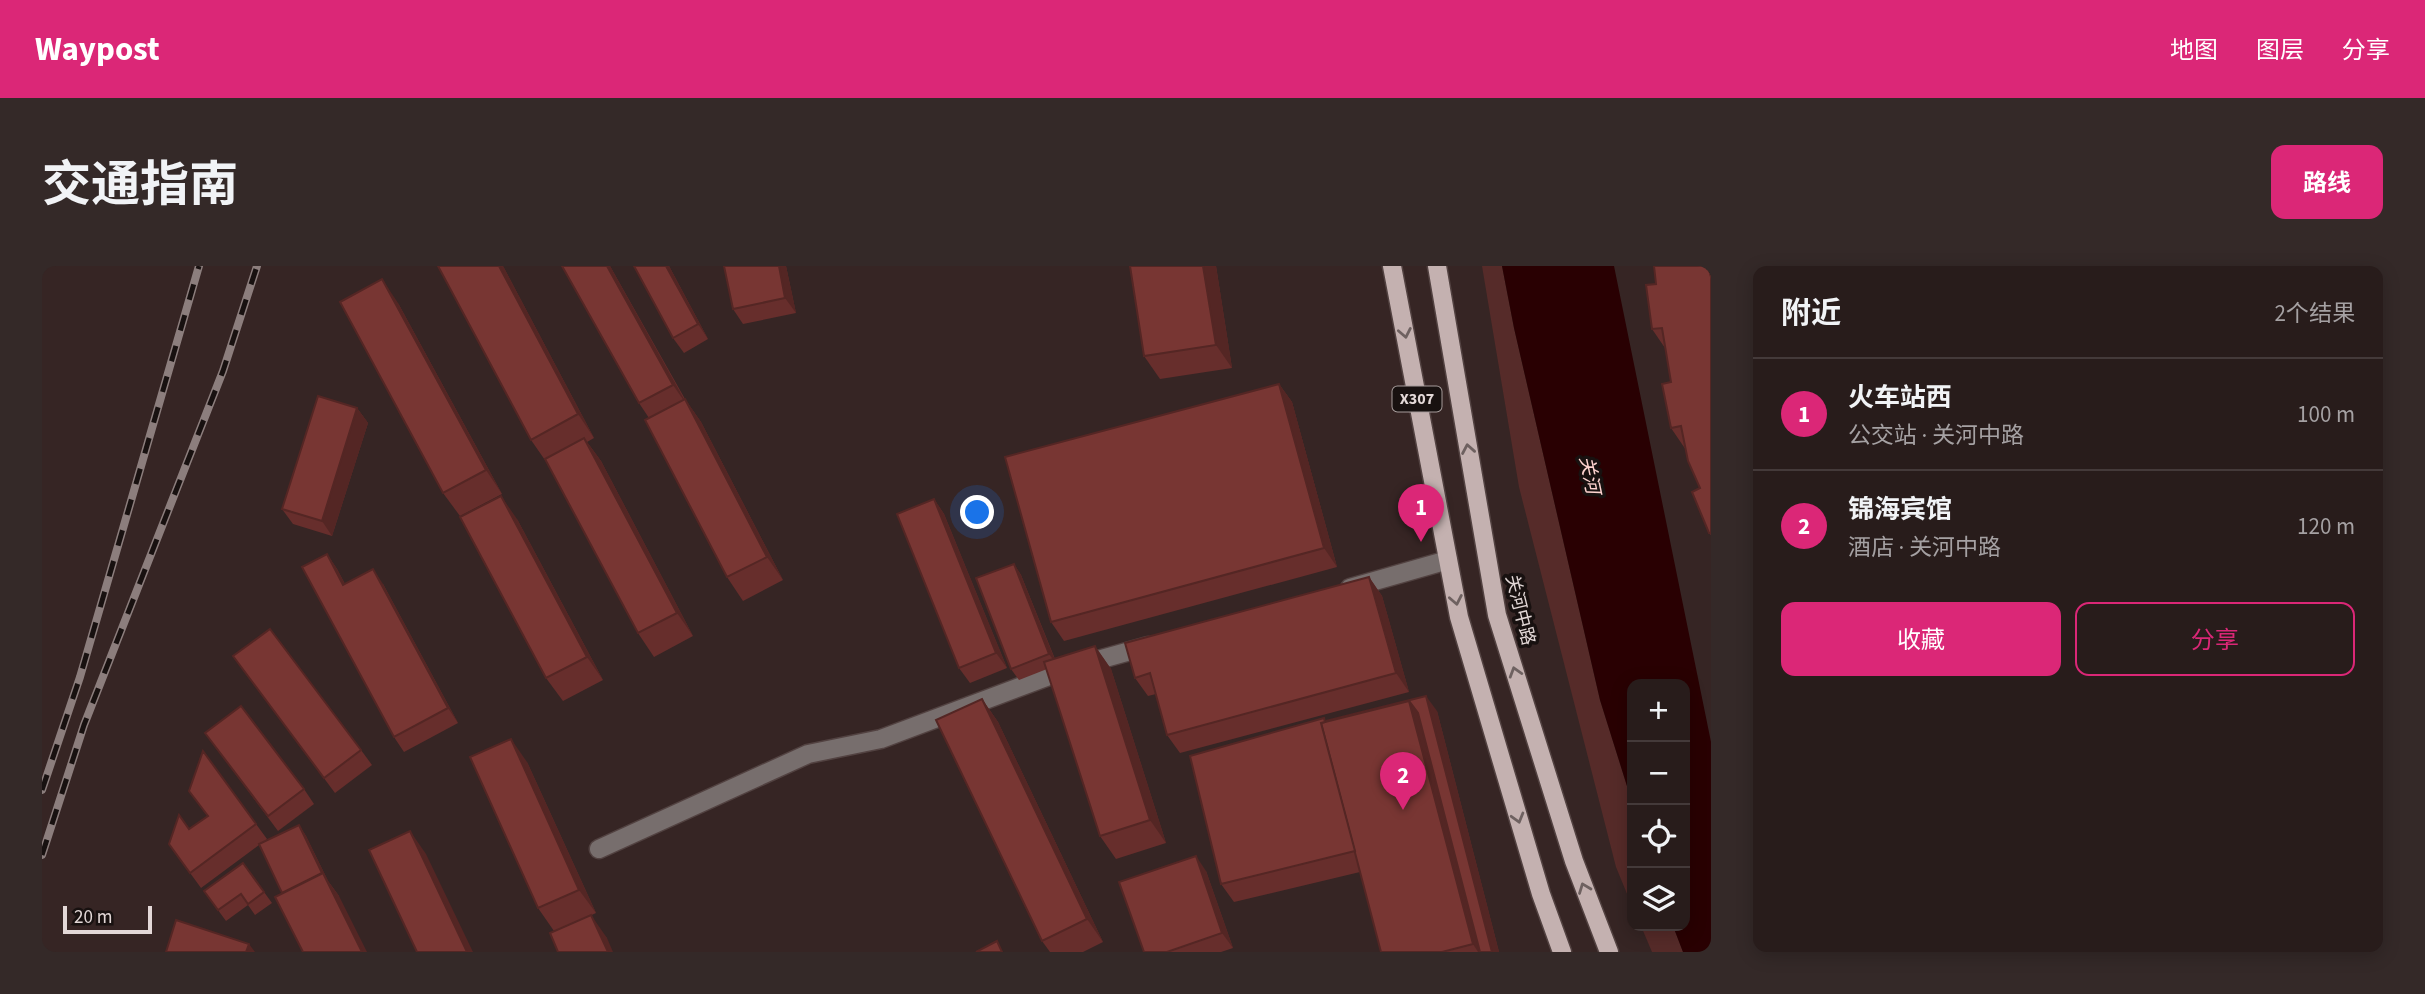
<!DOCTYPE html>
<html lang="zh">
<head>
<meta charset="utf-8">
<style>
	:root { --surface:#281c1b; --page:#342928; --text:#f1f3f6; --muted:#a5a1a3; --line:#443a3a; --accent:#db2777 }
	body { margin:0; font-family:"Source Sans 3","Noto Sans SC",sans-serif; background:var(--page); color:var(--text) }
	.controls { position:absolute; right:21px; bottom:21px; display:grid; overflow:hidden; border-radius:14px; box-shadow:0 4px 18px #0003 }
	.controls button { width:63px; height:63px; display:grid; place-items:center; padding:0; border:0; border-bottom:2px solid var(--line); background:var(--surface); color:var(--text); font:35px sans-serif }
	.scale { position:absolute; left:21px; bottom:18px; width:89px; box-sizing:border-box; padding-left:7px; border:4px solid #e3d8d7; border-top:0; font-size:19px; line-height:24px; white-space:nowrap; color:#e3d8d7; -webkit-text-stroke:5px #181110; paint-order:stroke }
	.you { position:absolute; left:936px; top:247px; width:24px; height:24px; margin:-18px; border:5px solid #fff; border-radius:50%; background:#1a73e8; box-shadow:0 0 0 10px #1a73e833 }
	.badge { display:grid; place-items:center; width:46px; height:46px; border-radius:50%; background:var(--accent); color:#fff; font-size:23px; font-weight:700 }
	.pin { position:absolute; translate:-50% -58px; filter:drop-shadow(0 2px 4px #0008) }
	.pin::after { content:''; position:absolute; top:37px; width:24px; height:21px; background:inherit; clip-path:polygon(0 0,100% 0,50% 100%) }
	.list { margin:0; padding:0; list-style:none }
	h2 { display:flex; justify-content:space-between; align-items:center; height:91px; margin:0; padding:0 28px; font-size:30px }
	h2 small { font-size:23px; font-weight:400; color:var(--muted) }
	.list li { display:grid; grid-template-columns:46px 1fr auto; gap:21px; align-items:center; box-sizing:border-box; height:112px; padding:0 28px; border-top:2px solid var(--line) }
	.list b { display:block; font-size:26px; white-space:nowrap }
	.list p { margin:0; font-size:23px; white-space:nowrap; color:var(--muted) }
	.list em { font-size:23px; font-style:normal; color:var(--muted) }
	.actions { display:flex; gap:14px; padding:21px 28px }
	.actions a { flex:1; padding:16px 0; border:2px solid var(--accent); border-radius:14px; text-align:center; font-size:24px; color:var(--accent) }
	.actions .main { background:var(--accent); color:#fff }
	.icon { flex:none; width:38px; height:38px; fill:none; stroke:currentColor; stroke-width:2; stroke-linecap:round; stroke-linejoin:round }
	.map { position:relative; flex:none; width:1669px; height:686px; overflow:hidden; border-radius:14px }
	header { display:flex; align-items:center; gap:42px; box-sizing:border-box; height:98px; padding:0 35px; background:var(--accent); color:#fff }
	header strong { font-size:33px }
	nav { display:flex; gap:38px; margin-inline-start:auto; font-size:24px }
	.intro { display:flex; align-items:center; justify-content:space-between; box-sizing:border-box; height:168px; padding:0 42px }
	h1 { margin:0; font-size:49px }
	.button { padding:18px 32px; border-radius:14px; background:var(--accent); color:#fff; font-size:24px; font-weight:700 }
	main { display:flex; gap:42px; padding:0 42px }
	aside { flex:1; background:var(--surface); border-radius:14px; box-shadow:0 4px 18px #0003 }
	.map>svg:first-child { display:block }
	.green { fill:#562b29 }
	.water { fill:#290002 }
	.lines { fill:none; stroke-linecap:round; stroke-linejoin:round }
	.minor-casing { stroke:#524241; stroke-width:21 }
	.major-casing { stroke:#524241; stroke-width:21 }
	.minor { stroke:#776e6d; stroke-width:18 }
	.major { stroke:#c4b1b0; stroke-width:18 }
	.rail-casing { stroke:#8c7e7d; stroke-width:8 }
	.rail { stroke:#181110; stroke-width:5; stroke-dasharray:16; stroke-linecap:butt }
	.wall { fill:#672e2c }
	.shaded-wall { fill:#542624 }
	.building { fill:#783633; stroke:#542624; stroke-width:2 }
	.oneway { stroke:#6e6160 }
	.labels { text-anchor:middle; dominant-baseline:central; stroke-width:7; stroke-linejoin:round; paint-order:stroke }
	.shield { fill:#181110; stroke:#a69c9b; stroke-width:2 }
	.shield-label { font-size:16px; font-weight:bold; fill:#e3d8d7 }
	.street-label { font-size:18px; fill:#e3d8d7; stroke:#181110 }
	.water-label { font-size:19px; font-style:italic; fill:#fed3cf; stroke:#181110 }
</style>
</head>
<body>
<header>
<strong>Waypost</strong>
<nav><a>地图</a><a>图层</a><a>分享</a></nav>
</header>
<div class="intro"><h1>交通指南</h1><a class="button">路线</a></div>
<main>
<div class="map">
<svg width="1669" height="686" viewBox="0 0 1669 686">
	<rect width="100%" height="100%" fill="#362524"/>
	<!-- green -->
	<g class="green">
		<path d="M1440,0H1460L1472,62L1558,434L1590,536V640L1574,601L1477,221Z"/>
		<path d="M1599,660H1631L1641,686H1610Z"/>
	</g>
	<!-- water -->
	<path class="water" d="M1460,0H1572L1669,476V686H1641L1631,660H1643V418H1590V536L1558,434L1472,62Z"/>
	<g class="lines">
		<!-- minor casing -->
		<g class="minor-casing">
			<g id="minor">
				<path d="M1308,322L1406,294"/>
				<path d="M557,583L766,488L839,473L1031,401L1106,380"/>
			</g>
		</g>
		<!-- major casing -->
		<g class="major-casing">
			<g id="major">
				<path d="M1350,0L1417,351L1499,628L1520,686"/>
				<path d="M1395,0L1455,349L1532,595L1567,686"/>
			</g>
		</g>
		<!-- minor -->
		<use href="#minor" class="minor"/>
		<!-- major -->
		<use href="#major" class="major"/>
		<!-- rail casing -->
		<g class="rail-casing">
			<g id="rail">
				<path d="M0,524L38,411L157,0"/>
				<path d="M0,589L42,459L181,105L215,0"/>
			</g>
		</g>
		<!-- rail -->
		<use href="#rail" class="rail"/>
	</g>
	<!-- wall -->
	<g class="wall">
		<path d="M461,0L552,172L545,176L559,195L651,370L612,391L596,367L505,197L489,174Z"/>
		<path d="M520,0H568L643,133L659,156L741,314L701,335L685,311L607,152L597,137Z"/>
		<path d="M592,0H627L666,73L642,87L631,72Z"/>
		<path d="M744,0L754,47L701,58L691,43Z"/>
		<path d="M1174,0L1190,102L1118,113L1102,90Z"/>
		<path d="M1669,0V269L1667,267L1658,222L1644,184L1629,162V116L1623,82L1610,63Z"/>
		<path d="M356,37L460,228L418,250L401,227Z"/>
		<path d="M1237,118L1250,136L1295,301L1022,375L1009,356Z"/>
		<path d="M315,142L326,157L290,270L251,258L240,243Z"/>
		<path d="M892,233L902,248L965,402L928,417L917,402Z"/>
		<path d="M475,253L561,414L521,435L504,412Z"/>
		<path d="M285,288L295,303L303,318H341L416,457L362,486L352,471Z"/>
		<path d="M972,298L979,309L1013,393L1053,380L1069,403L1124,577L1074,593L1058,570L1005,403L977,414L969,403Z"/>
		<path d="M1327,311L1340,330L1367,426L1138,487L1125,469L1114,428L1106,430L1093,412Z"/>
		<path d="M191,390L319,484L330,499L293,527Z"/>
		<path d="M940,433L956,456L1061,676L1041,686H1008L1000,675Z"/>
		<path d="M1395,445L1457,686H1339L1318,606L1192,636L1179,618L1284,455Z"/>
		<path d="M163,467L262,523L272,538L236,565Z"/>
		<path d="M485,496L554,647L543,652L565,672L512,665L496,642Z"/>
		<path d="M147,525L214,558L225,573L221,577L257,559L264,570L286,615L297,630L240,627L217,579L159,622L127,578L166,551Z"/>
		<path d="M201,597L230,637L213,649L206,639L184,655L162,625Z"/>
		<path d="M1164,605L1191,682L1179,686H1102Z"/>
	</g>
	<!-- shaded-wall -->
	<g class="shaded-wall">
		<path d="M457,0H461L552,172L536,148Z"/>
		<path d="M565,0H568L647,142L631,119Z"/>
		<path d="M624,0H627L666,73L656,58Z"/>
		<path d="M737,0H744L754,47L743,32Z"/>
		<path d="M1161,0H1174L1190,102L1174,79Z"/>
		<path d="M340,13L356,37L460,228L444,204Z"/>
		<path d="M1237,118L1250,136L1295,301L1282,282Z"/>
		<path d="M643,133L659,156L741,314L725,291Z"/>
		<path d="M315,142L326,157L290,270L280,255Z"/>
		<path d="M542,172L559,195L651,370L635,347Z"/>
		<path d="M459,230L475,253L561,414L545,391Z"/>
		<path d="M892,233L902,248L965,402L954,387Z"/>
		<path d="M285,288L295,303L312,335L301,319Z"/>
		<path d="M972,298L979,309L1015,399L1007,388Z"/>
		<path d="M331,303L341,318L416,457L406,442Z"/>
		<path d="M1327,311L1340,330L1367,426L1354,407Z"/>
		<path d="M1053,380L1069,403L1124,577L1108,554Z"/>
		<path d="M1384,430L1395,445L1457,686H1450Z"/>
		<path d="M940,433L956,456L1061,676L1045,653Z"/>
		<path d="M1367,435L1386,462L1444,686H1436L1431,678Z"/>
		<path d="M469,473L485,496L554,647L537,624Z"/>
		<path d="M257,559L264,570L286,615L297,630L325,686H320L282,611Z"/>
		<path d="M368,565L384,588L431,686H425Z"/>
		<path d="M1154,590L1164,605L1191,682L1180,667Z"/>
		<path d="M549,649L565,672L571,686H566Z"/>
		<path d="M207,678L213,686H204Z"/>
	</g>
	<!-- building -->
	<g class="building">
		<path d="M396,0H457L536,148L489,174Z"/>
		<path d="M520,0H565L631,119L597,137Z"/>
		<path d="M592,0H624L656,58L631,72Z"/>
		<path d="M682,0H737L743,32L691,43Z"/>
		<path d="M1088,0H1161L1174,79L1102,90Z"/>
		<path d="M1612,0H1666L1669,11V267H1667L1650,226L1658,222L1646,195L1639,160L1629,162L1620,118L1629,116L1620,62L1610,63L1604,19L1614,18Z"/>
		<path d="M340,13L444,204L401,227L298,36Z"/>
		<path d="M1237,118L1282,282L1009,356L963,191Z"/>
		<path d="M276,130L315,142L280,255L240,243Z"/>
		<path d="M643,133L725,291L685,311L603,154Z"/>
		<path d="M542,172L635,347L596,367L503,193Z"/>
		<path d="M459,230L545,391L504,412L418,251Z"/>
		<path d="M892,233L954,387L917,402L855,248Z"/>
		<path d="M285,288L301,319L331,303L406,442L352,471L260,301Z"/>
		<path d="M972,298L1007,388L969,403L934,312Z"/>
		<path d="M1327,311L1354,407L1125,469L1108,407L1093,412L1083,377Z"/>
		<path d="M228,363L319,484L282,512L191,390Z"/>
		<path d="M1053,380L1108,554L1058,570L1002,396Z"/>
		<path d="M1384,430L1450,686H1438L1376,447L1367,435L1284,455Z"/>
		<path d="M940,433L1045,653L1000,675L894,454Z"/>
		<path d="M1367,435L1431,678L1400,686H1339L1279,457Z"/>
		<path d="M199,440L262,523L226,550L163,467Z"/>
		<path d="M1282,452L1283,456L1279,457L1313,585L1179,618L1148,490Z"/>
		<path d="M469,473L537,624L496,642L428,491Z"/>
		<path d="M161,485L214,558L148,607L127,578L137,549L147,563L166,550L147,525Z"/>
		<path d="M257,559L280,607L240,627L217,578Z"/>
		<path d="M368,565L425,686H375L327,584Z"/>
		<path d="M1154,590L1180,667L1125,686H1102L1077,616Z"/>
		<path d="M201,597L222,626L206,638L199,628L176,644L162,625Z"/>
		<path d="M281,607L320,686H261L233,631Z"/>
		<path d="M549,649L566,686H516L508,667Z"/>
		<path d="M134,654L207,678L204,686H124Z"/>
		<path d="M955,675L960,686H934Z"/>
	</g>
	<!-- one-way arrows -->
	<defs><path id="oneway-chevron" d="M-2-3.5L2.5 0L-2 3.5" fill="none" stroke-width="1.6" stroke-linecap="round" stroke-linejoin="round" transform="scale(1.75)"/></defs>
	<g class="oneway">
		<use href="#oneway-chevron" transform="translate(1363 67) rotate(79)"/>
		<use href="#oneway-chevron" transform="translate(1426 183) rotate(-100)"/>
		<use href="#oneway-chevron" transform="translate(1414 334) rotate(79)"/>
		<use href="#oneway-chevron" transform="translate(1473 406) rotate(-107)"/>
		<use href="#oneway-chevron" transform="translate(1476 552) rotate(74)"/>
		<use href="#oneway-chevron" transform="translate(1542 622) rotate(-111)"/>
	</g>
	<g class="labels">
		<!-- shield labels -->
		<rect class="shield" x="1350.5" y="120.5" width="49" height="25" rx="5"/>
		<g class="shield-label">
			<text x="1375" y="133">X307</text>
		</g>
		<!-- street labels -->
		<g class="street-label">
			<text transform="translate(1478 344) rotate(76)">关河中路</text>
		</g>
		<!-- water labels -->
		<g class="water-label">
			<text transform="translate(1547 209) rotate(78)">关河</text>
		</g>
	</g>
</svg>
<div class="controls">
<button>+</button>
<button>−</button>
<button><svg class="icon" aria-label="locate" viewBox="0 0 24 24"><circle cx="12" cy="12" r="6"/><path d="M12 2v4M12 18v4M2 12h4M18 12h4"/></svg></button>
<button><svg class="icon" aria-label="layers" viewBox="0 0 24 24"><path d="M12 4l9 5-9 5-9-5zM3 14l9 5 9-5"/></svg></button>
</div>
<div class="scale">20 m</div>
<div class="you"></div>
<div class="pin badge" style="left:1379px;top:276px">1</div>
<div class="pin badge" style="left:1361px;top:544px">2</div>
</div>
<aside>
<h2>附近<small>2个结果</small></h2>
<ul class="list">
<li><span class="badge">1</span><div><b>火车站西</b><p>公交站 · 关河中路</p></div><em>100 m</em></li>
<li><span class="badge">2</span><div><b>锦海宾馆</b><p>酒店 · 关河中路</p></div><em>120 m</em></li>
</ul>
<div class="actions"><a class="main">收藏</a><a>分享</a></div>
</aside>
</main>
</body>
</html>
